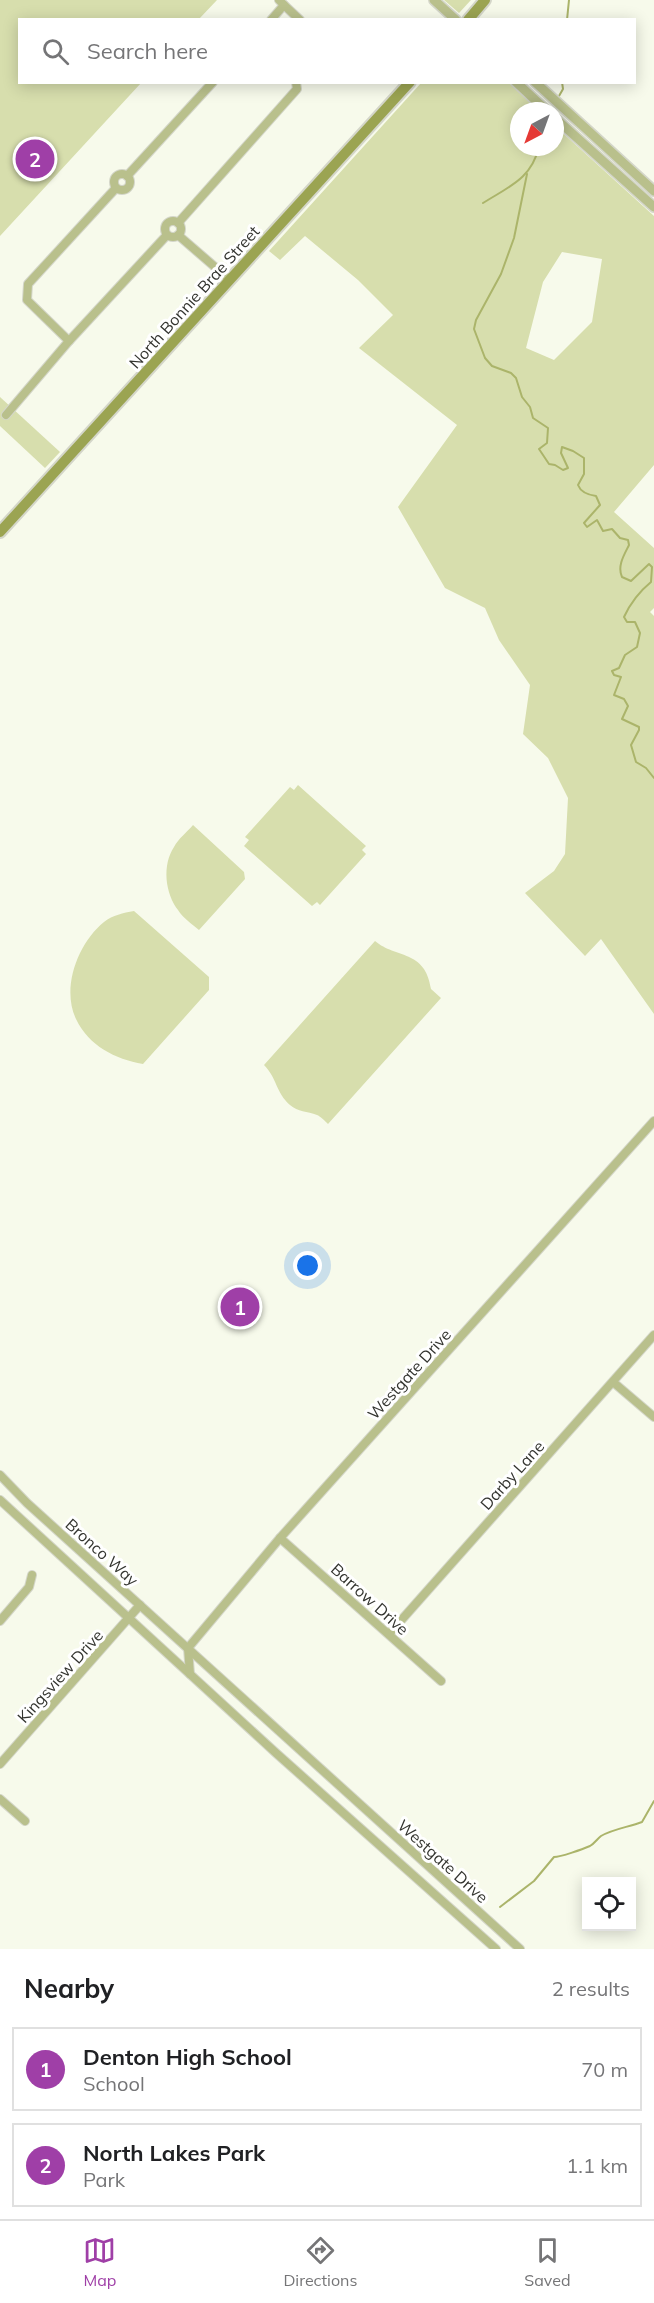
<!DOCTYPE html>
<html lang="en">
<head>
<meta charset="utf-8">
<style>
	:root { --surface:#fff; --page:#f6f6f6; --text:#202124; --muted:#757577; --line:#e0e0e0; --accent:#9f3fa7 }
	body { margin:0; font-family:Mulish,sans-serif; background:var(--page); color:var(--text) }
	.controls { position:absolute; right:18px; bottom:18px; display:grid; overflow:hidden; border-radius:0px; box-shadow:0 3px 15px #0003 }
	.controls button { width:54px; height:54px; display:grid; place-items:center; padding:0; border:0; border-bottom:2px solid var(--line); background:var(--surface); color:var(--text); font:30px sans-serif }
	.compass { position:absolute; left:510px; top:102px; width:54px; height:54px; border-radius:50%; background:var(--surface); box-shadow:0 3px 15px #0003; rotate:221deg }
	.you { position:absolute; left:308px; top:1266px; width:21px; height:21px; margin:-15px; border:4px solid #fff; border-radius:50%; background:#1a73e8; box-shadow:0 0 0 9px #1a73e833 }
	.badge { display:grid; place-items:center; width:39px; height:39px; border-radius:50%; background:var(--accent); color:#fff; font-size:20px; font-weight:700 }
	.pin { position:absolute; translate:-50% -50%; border:3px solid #fff; box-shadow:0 2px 6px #0006 }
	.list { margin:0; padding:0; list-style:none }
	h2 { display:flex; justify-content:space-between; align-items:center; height:78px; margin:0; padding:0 24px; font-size:26px }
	h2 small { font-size:20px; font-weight:400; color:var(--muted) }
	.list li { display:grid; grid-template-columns:39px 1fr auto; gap:18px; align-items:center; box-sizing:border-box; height:84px; margin:0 12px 12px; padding:0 12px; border:2px solid var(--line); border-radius:0px }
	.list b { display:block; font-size:22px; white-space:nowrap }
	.list p { margin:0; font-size:20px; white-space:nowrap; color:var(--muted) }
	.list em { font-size:20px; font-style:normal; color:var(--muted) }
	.icon { flex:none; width:33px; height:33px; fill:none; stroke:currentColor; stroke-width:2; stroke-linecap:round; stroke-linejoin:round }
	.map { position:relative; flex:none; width:654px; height:1949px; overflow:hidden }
	.search { position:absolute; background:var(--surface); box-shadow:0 3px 15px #0003; left:18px; right:18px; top:18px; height:66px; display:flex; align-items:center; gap:15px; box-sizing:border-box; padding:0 21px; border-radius:0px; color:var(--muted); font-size:22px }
	.sheet { height:270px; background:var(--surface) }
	nav { display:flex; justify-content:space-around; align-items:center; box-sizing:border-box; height:84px; border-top:2px solid var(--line); background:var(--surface); font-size:16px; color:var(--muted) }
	nav a { display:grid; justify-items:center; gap:3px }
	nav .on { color:var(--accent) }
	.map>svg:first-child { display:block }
	.green { fill:#d7dead; fill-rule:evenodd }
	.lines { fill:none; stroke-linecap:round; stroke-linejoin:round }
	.stream { stroke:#abb46a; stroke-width:2 }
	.minor-casing { stroke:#d4d6c9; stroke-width:10 }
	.tertiary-casing { stroke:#d4d6c9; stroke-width:12 }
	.secondary-casing { stroke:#d4d6c9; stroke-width:14 }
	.minor { stroke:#b9c08c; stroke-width:8 }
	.tertiary { stroke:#b9c08c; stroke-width:9 }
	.secondary { stroke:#9ba452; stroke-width:10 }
	.labels { text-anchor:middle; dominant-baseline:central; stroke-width:6; stroke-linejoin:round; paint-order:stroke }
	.street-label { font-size:16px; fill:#33342f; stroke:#fff }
</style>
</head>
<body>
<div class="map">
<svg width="654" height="1949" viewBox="0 0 654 1949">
	<rect width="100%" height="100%" fill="#f7faeb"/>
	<!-- green -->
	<g class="green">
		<path d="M0,0H217L199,19L20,20V82L141,83L0,236Z"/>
		<path d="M444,0H471L459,13Z"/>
		<path d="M421,83H509L540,111H519V147H555V126L654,216V465L614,512L654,548V608L650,612L654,616V1014L601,939L585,956L525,893L554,871L565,854L568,798L548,758L523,734L530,685L499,640L485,608L445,588L398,507L457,425L359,348L393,315L358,280L305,236L280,260L269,251ZM562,252L602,259L592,322L554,360L526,348L543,282Z"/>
		<path d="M0,397L60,452L45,468L0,426Z"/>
		<path d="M298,785L366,846L362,850L366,854L320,905L317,902L312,906L244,846L249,840L245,837L290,787L294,790Z"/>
		<path d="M193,825L244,872L245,879L199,930C192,924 183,918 178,910C165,893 162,865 174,847C178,839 187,832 193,825Z"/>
		<path d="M134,911L209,977V990L143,1064C115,1059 89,1046 76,1019C61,988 78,943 104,922C113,915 123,913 134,911Z"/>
		<path d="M375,941C396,959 425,949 431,989L441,998L328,1124C325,1121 320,1116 317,1115C307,1111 298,1112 290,1105C276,1093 277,1078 264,1065Z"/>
	</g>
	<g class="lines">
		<!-- stream -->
		<g class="stream">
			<path d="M567,20L569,0"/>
			<path d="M559,96L563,89L562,82"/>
			<path d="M527,174L514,238L501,274L476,320L474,329L485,358L492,366L511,373L516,378L522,397L530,407L533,418L548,428L547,443L539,449L549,464L555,465L563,470L568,468L561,453L562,447L573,451L584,458V474L578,485C581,493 589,495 596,496L600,505L584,523L587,527L597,520L603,531L612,529L620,538L628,540L629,545C624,555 617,566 622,577L631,581L649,564L652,567L651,582C640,591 630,604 624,617L627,622H635L640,633L637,647L625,655L619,668L612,671L614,675L621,677L614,695L624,699L628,706L622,719L639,727V730L631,745L636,762L646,768L654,778"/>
			<path d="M483,203C510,186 531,179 539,147"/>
			<path d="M500,1907L534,1881L554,1857C561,1857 583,1849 590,1846C595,1843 597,1839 601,1836C613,1829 629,1827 642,1822L654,1801"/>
		</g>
		<!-- minor casing -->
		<g class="minor-casing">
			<g id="minor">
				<path d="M284,5L300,20"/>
				<path d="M271,20L284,5L279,0"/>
				<circle cx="122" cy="182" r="8"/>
				<path d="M127,176L213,82"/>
				<path d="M116,188L28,284L27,300L69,341L167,235"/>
				<circle cx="173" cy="229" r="8"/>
				<path d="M178,223L297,89L296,82"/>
				<path d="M178,235L230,280"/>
				<path d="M6,415L69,341"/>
				<path d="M613,1382L654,1417"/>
				<path d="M0,1475L27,1503L520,1949"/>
				<path d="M0,1500L276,1753L496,1949"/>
				<path d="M280,1538L441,1681"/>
				<path d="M0,1621L29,1587L32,1575"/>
				<path d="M389,1634L654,1335"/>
				<path d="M190,1674L188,1648L280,1538L654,1121"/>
				<path d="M0,1764L140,1605"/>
				<path d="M0,1799L25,1821"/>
			</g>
		</g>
		<!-- tertiary casing -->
		<g class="tertiary-casing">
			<g id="tertiary">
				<path d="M434,0L456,20"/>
				<path d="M516,82L547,111"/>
				<path d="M535,82L654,191"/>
				<path d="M555,118L654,207"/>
			</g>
		</g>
		<!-- secondary casing -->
		<g class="secondary-casing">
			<g id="secondary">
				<path d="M468,20L485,0"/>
				<path d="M0,532L410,82"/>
			</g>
		</g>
		<!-- minor -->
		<use href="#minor" class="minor"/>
		<!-- tertiary -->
		<use href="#tertiary" class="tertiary"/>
		<!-- secondary -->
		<use href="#secondary" class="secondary"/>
	</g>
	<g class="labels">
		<!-- street labels -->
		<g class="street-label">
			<text transform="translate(194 297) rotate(-48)">North Bonnie Brae Street</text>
			<text transform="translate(409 1374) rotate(-48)">Westgate Drive</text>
			<text transform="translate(512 1475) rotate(-48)">Darby Lane</text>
			<text transform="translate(102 1552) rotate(42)">Bronco Way</text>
			<text transform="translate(370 1599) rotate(42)">Barrow Drive</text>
			<text transform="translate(60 1676) rotate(-48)">Kingsview Drive</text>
			<text transform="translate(443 1861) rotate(42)">Westgate Drive</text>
		</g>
	</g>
</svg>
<div class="controls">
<button><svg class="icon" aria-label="locate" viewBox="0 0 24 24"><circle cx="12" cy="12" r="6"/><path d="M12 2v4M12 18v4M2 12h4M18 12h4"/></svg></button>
</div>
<svg class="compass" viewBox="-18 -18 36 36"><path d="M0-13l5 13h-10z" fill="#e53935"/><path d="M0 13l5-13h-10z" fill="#757577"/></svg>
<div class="you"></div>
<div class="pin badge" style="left:240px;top:1307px">1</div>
<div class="pin badge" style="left:35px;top:159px">2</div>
<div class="search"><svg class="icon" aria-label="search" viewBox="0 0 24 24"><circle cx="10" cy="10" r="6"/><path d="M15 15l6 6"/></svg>Search here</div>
</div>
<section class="sheet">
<h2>Nearby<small>2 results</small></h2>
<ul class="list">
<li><span class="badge">1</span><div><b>Denton High School</b><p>School</p></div><em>70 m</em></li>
<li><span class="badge">2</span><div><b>North Lakes Park</b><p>Park</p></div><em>1.1 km</em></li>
</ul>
</section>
<nav>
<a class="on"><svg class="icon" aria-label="map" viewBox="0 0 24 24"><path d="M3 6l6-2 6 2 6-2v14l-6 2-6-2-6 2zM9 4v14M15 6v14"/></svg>Map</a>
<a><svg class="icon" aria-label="directions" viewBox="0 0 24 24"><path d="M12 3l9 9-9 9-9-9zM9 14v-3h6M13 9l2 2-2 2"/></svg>Directions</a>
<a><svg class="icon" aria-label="saved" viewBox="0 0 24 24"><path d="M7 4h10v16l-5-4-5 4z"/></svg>Saved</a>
</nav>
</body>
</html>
